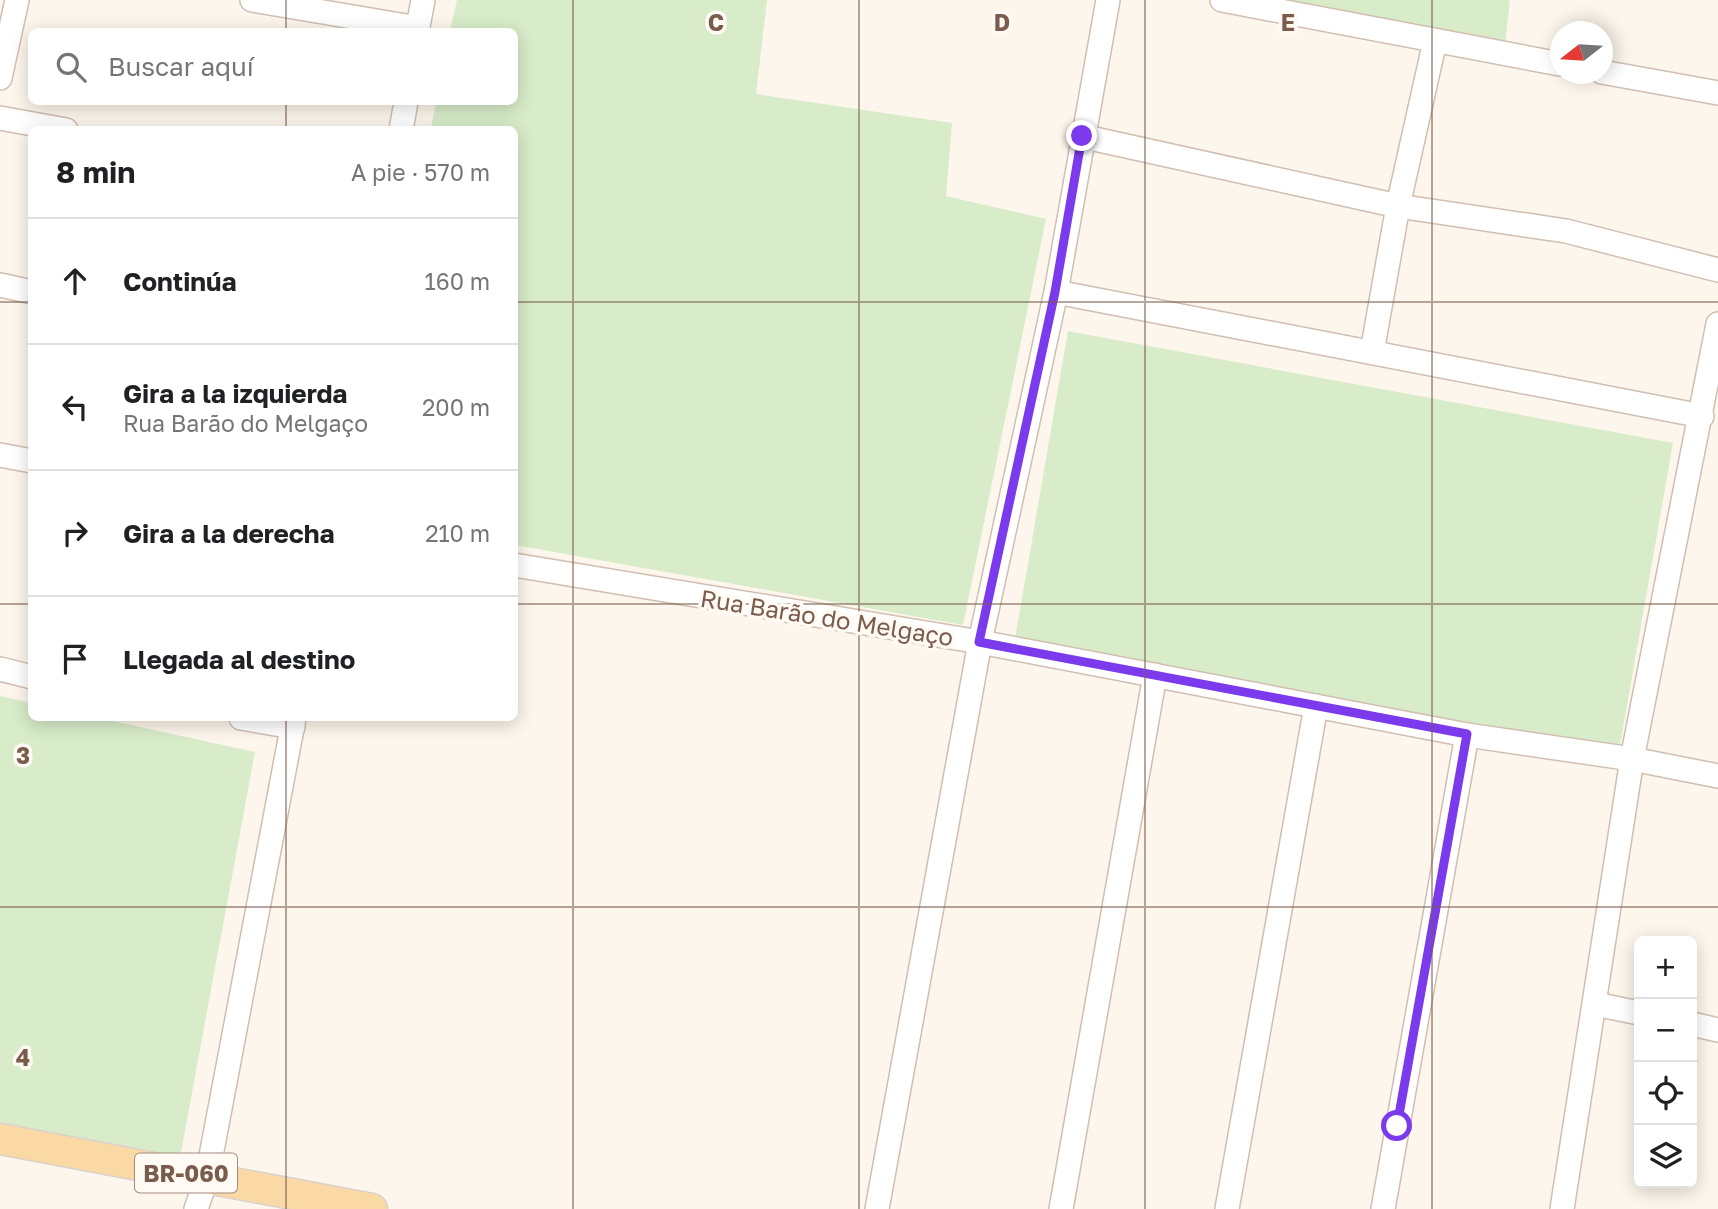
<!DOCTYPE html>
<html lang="es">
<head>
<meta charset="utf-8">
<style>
	:root { --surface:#fff; --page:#f2f2f2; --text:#202124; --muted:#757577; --line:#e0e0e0 }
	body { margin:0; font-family:"Golos Text",sans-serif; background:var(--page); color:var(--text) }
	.controls { position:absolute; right:21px; bottom:21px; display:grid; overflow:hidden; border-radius:10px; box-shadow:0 4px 18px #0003 }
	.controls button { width:63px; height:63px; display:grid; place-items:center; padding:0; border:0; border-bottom:2px solid var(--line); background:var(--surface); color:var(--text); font:35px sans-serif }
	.compass { position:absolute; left:1550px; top:21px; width:63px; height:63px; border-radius:50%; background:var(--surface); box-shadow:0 4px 18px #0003; rotate:253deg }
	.stop { position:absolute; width:21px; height:21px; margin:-16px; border:5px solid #7c3aed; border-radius:50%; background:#fff }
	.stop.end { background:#7c3aed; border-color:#fff; box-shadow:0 2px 7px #0008 }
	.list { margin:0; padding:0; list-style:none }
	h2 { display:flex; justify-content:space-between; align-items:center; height:91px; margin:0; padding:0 28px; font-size:30px }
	h2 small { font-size:23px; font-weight:400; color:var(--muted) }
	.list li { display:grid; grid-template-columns:46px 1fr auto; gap:21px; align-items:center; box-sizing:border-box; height:126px; padding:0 28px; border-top:2px solid var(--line) }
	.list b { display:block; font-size:26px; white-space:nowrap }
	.list p { margin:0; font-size:23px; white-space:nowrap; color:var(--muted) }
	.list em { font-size:23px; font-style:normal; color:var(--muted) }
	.icon { flex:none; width:38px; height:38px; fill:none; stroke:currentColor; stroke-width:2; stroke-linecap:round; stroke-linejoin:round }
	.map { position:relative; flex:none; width:1718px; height:1209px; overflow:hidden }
	.search { position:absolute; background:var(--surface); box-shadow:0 4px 18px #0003; left:28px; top:28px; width:490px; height:77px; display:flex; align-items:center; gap:18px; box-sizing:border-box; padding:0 24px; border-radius:10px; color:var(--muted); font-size:26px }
	.panel { position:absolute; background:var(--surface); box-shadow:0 4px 18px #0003; left:28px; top:126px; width:490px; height:595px; border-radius:10px }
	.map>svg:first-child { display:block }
	.green { fill:#d8ecc9 }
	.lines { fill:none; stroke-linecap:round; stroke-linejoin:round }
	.minor-casing { stroke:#d1beb0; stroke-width:26 }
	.major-casing { stroke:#dad1cd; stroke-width:33 }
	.minor { stroke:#fff; stroke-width:23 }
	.major { stroke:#fbd9a5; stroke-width:30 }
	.route { stroke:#7c3aed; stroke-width:9 }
	.grid { fill:none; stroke:#7a5c4d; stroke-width:2; stroke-opacity:0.55 }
	.labels { text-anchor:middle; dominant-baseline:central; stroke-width:7; stroke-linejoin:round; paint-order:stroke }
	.shield { fill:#fffaf3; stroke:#a28b7f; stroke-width:2 }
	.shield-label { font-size:23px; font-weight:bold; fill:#7a5c4d }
	.street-label { font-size:24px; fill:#7a5c4d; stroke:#fffaf3 }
	.grid-label { font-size:23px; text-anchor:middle; font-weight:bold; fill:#7a5c4d; stroke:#fffaf3; stroke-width:7; stroke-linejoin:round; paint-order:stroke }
</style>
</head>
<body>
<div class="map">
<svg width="1718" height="1209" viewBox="0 0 1718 1209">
	<rect width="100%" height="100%" fill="#fdf6ec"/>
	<!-- green -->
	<g class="green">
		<path d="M457,0H767L756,94L952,123L946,196L1046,219L963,625L515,545L514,130L431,129L436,102H514V32L450,31Z"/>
		<path d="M1278,0H1510L1505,45Z"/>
		<path d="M1068,331L1673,443L1619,751L1015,639Z"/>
		<path d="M0,696L31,703L32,718H99L255,752L179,1163L0,1129Z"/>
	</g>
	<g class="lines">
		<!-- minor casing -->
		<g class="minor-casing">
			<g id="minor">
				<path d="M252,0L418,28"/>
				<path d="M1222,0L1560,64"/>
				<path d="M417,32L423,0"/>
				<path d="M1602,72L1718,93"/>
				<path d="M0,78L17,0"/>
				<path d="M0,118L66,130"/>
				<path d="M401,130L406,102"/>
				<path d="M1081,136L1398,206L1566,231L1718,270"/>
				<path d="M0,285L32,292"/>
				<path d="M1056,292L1702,416"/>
				<path d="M1372,352L1398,206L1435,41"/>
				<path d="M0,455L32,461"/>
				<path d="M514,565L980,642L1467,735L1632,759L1718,776"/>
				<path d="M0,669L32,677"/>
				<path d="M241,718L293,727"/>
				<path d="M1595,1004L1639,1013"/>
				<path d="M1692,1024L1718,1030"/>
				<path d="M196,1209L207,1177L294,718"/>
				<path d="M877,1209L980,642L1056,292L1108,0"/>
				<path d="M1061,1209L1155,675"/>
				<path d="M1227,1209L1316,706"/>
				<path d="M1383,1209L1467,735"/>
				<path d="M1562,1209L1632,759L1718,324"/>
			</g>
		</g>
		<!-- major casing -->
		<g class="major-casing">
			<path id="major" d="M0,1139L372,1209"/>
		</g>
		<!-- minor -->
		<use href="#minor" class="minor"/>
		<!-- major -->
		<use href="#major" class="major"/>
	</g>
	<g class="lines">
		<!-- route -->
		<path class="route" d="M1082,136L1055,292L979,642L1467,734L1397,1126"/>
	</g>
	<!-- grid -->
	<path class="grid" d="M286,0V32M573,0V1209M859,0V1209M1145,0V1209M1432,0V1209M286,102V130M0,302H32M514,302H1718M0,604H32M514,604H1718M286,718V1209M0,907H1718"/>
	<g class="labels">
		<!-- shield labels -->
		<rect class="shield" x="135" y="1153.5" width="102" height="39" rx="5"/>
		<g class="shield-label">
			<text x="186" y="1173">BR-060</text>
		</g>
		<!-- street labels -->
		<g class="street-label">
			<text transform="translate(827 617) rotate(9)">Rua Barão do Melgaço</text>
		</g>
	</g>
	<g class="grid-label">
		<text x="716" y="31">C</text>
		<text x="1002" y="31">D</text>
		<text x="1288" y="31">E</text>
		<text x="23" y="764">3</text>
		<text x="23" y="1066">4</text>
	</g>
</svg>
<div class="controls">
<button>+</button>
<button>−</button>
<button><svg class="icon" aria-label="locate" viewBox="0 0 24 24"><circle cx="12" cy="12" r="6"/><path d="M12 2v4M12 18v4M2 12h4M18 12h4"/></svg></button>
<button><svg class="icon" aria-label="layers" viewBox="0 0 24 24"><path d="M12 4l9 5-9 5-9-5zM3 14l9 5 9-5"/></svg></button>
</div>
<svg class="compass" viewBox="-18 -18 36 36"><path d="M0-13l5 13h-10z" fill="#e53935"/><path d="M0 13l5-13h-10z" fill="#757577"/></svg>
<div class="stop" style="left:1397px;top:1126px"></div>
<div class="stop end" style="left:1082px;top:136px"></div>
<div class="search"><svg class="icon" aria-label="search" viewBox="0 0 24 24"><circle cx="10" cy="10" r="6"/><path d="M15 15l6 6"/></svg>Buscar aquí</div>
<section class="panel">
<h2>8 min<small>A pie · 570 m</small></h2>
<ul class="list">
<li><svg class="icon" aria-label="ahead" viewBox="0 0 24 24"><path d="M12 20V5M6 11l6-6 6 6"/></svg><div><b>Continúa</b></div><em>160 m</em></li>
<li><svg class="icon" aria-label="left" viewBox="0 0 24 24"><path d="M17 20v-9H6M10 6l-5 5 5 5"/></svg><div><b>Gira a la izquierda</b><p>Rua Barão do Melgaço</p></div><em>200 m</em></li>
<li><svg class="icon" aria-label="right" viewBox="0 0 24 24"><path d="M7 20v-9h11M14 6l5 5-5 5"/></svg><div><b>Gira a la derecha</b></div><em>210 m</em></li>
<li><svg class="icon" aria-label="arrive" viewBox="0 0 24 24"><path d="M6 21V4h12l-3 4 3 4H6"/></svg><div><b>Llegada al destino</b></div></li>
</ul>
</section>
</div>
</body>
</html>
